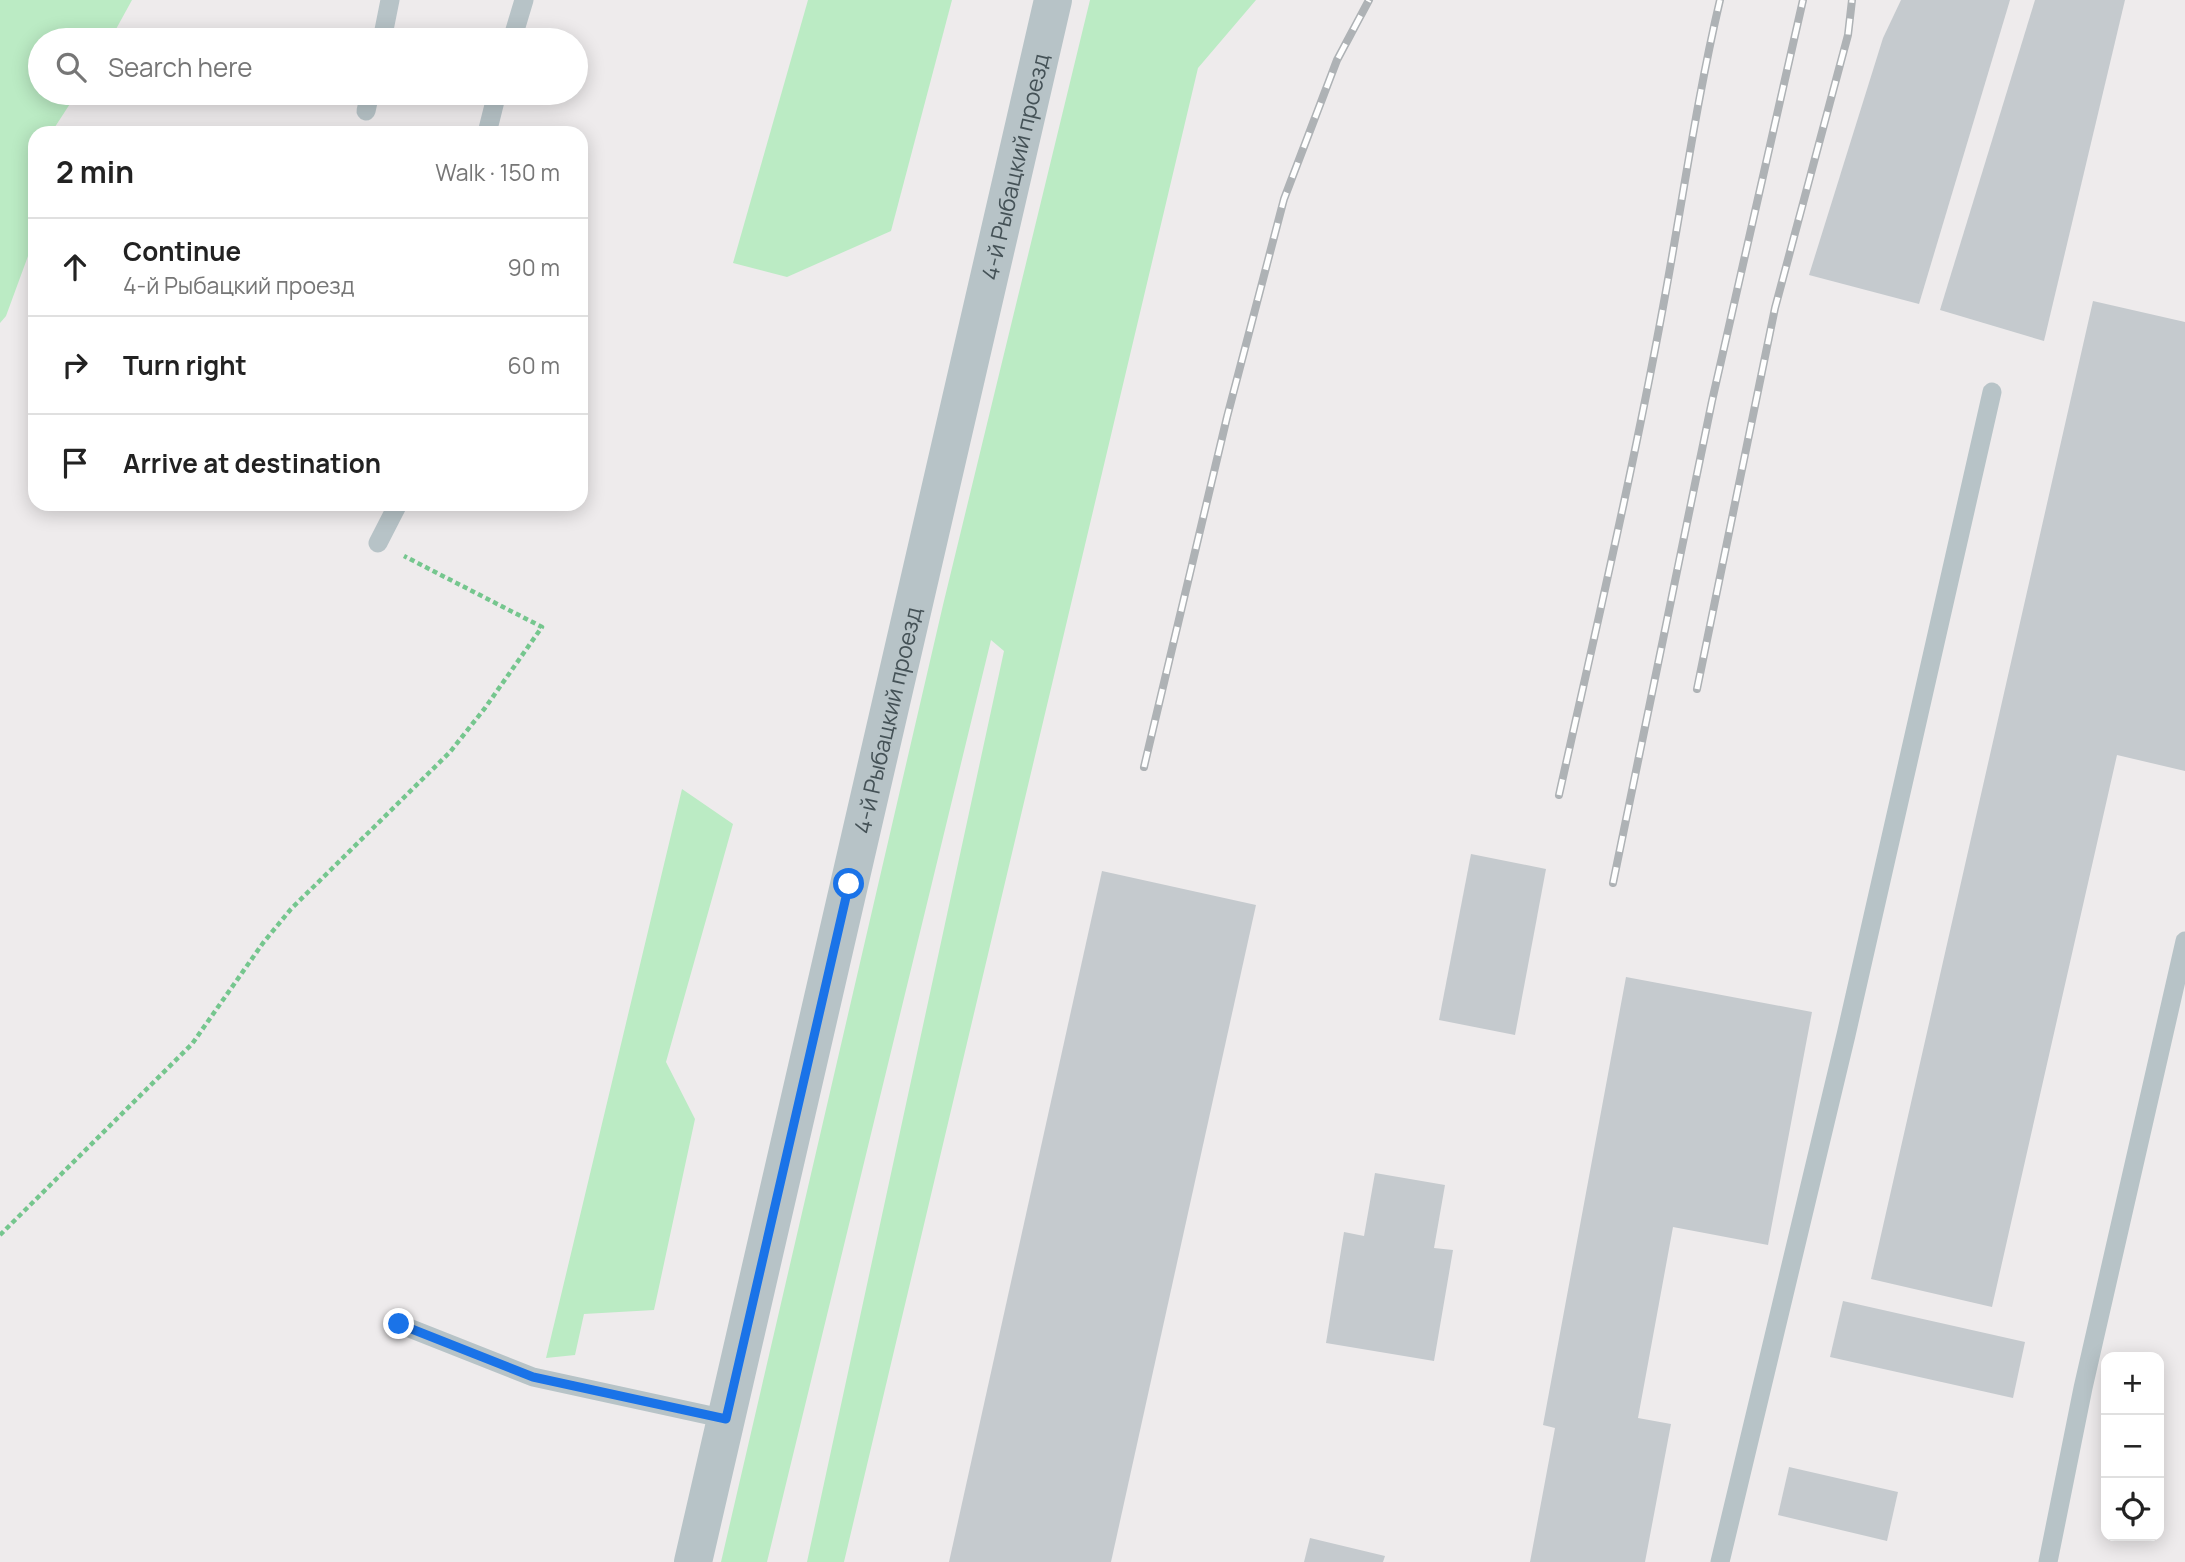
<!DOCTYPE html>
<html lang="en">
<head>
<meta charset="utf-8">
<style>
	:root { --surface:#fff; --page:#f2f2f2; --text:#222; --muted:#767676; --line:#e0e0e0 }
	body { margin:0; font-family:Manrope,sans-serif; background:var(--page); color:var(--text) }
	.controls { position:absolute; right:21px; bottom:21px; display:grid; overflow:hidden; border-radius:14px; box-shadow:0 4px 18px #0003 }
	.controls button { width:63px; height:63px; display:grid; place-items:center; padding:0; border:0; border-bottom:2px solid var(--line); background:var(--surface); color:var(--text); font:35px sans-serif }
	.stop { position:absolute; width:21px; height:21px; margin:-16px; border:5px solid #1a73e8; border-radius:50%; background:#fff }
	.stop.end { background:#1a73e8; border-color:#fff; box-shadow:0 2px 7px #0008 }
	.list { margin:0; padding:0; list-style:none }
	h2 { display:flex; justify-content:space-between; align-items:center; height:91px; margin:0; padding:0 28px; font-size:30px }
	h2 small { font-size:23px; font-weight:400; color:var(--muted) }
	.list li { display:grid; grid-template-columns:46px 1fr auto; gap:21px; align-items:center; box-sizing:border-box; height:98px; padding:0 28px; border-top:2px solid var(--line) }
	.list b { display:block; font-size:26px; white-space:nowrap }
	.list p { margin:0; font-size:23px; white-space:nowrap; color:var(--muted) }
	.list em { font-size:23px; font-style:normal; color:var(--muted) }
	.icon { flex:none; width:38px; height:38px; fill:none; stroke:currentColor; stroke-width:2; stroke-linecap:round; stroke-linejoin:round }
	.map { position:relative; flex:none; width:2185px; height:1562px; overflow:hidden }
	.search { position:absolute; background:var(--surface); box-shadow:0 4px 18px #0003; left:28px; top:28px; width:560px; height:77px; display:flex; align-items:center; gap:18px; box-sizing:border-box; padding:0 24px; border-radius:38px; color:var(--muted); font-size:26px }
	.panel { position:absolute; background:var(--surface); box-shadow:0 4px 18px #0003; left:28px; top:126px; width:560px; height:385px; border-radius:21px }
	.map>svg:first-child { display:block }
	.green { fill:#bbebc4 }
	.building { fill:#c5cace }
	.lines { fill:none; stroke-linecap:round; stroke-linejoin:round }
	.path { stroke:#75c68e; stroke-width:4.5; stroke-dasharray:5 3.5; stroke-linecap:butt }
	.service { stroke:#b7c3c7; stroke-width:19 }
	.tertiary { stroke:#b7c3c7; stroke-width:38 }
	.rail-casing { stroke:#aeb2b5; stroke-width:8 }
	.rail { stroke:#fff; stroke-width:5; stroke-dasharray:16; stroke-linecap:butt }
	.route { stroke:#1a73e8; stroke-width:9 }
	.labels { text-anchor:middle; dominant-baseline:central; stroke-width:6; stroke-linejoin:round; paint-order:stroke }
	.street-label { font-size:23px; fill:#455257; stroke:#fff }
</style>
</head>
<body>
<div class="map">
<svg width="2185" height="1562" viewBox="0 0 2185 1562">
	<rect width="100%" height="100%" fill="#eeebec"/>
	<!-- green -->
	<g class="green">
		<path d="M0,0H132L110,40H40V93H77L51,133H35V237L6,316L0,323Z"/>
		<path d="M808,0H952L891,231L787,277L733,263Z"/>
		<path d="M1090,0H1256L1198,68L844,1562H807L1004,651L991,640L767,1562H721L943,605Z"/>
		<path d="M682,789L733,824L666,1062L695,1119L654,1310L584,1314L575,1355L546,1358Z"/>
	</g>
	<!-- building -->
	<g class="building">
		<path d="M1901,0H2010L1919,304L1809,275L1883,38Z"/>
		<path d="M2035,0H2125L2044,341L1940,310Z"/>
		<path d="M2093,301L2185,322V771L2117,755L1992,1307L1871,1279Z"/>
		<path d="M1471,854L1546,869L1515,1035L1439,1020Z"/>
		<path d="M1102,871L1256,905L1111,1562H949Z"/>
		<path d="M1626,977L1812,1012L1768,1245L1673,1227L1638,1418L1671,1424L1645,1562H1530L1555,1428L1543,1425Z"/>
		<path d="M1375,1173L1445,1185L1434,1248L1453,1250L1434,1361L1326,1343L1344,1232L1364,1236Z"/>
		<path d="M1843,1301L2025,1342L2013,1398L1830,1357Z"/>
		<path d="M1789,1467L1898,1492L1887,1541L1778,1515Z"/>
		<path d="M1310,1538L1385,1556L1383,1562H1304Z"/>
	</g>
	<g class="lines">
		<!-- path -->
		<path class="path" d="M0,1235L192,1044L263,943L291,909L450,752L485,708L542,627L404,556"/>
		<!-- service -->
		<g class="service">
			<path d="M382,40L390,0"/>
			<path d="M512,40L524,0"/>
			<path d="M366,111L370,93"/>
			<path d="M487,133L497,93"/>
			<path d="M378,543L398,504"/>
			<path d="M399,1324L533,1377L726,1419"/>
			<path d="M1720,1562L1846,1035L1992,392"/>
			<path d="M2048,1562L2083,1388L2185,941"/>
		</g>
		<!-- tertiary -->
		<path class="tertiary" id="s1" d="M693,1562L1053,0"/>
		<!-- rail casing -->
		<g class="rail-casing">
			<g id="rail">
				<path d="M1697,689L1775,308L1848,35L1852,0"/>
				<path d="M1144,767L1227,417L1284,199L1337,60L1369,0"/>
				<path d="M1559,795C1595,633 1633,471 1663,307C1682,205 1696,102 1720,0"/>
				<path d="M1613,883L1712,401L1803,0"/>
			</g>
		</g>
		<!-- rail -->
		<use href="#rail" class="rail"/>
	</g>
	<g class="lines">
		<!-- route -->
		<path class="route" d="M399,1324L533,1377L726,1419L849,884"/>
	</g>
	<g class="labels">
		<!-- street labels -->
		<g class="street-label">
			<text stroke="none"><textPath href="#s1" startOffset="1432">4-й Рыбацкий проезд</textPath></text>
			<text stroke="none"><textPath href="#s1" startOffset="864">4-й Рыбацкий проезд</textPath></text>
		</g>
	</g>
</svg>
<div class="controls">
<button>+</button>
<button>−</button>
<button><svg class="icon" aria-label="locate" viewBox="0 0 24 24"><circle cx="12" cy="12" r="6"/><path d="M12 2v4M12 18v4M2 12h4M18 12h4"/></svg></button>
</div>
<div class="stop" style="left:849px;top:884px"></div>
<div class="stop end" style="left:399px;top:1324px"></div>
<div class="search"><svg class="icon" aria-label="search" viewBox="0 0 24 24"><circle cx="10" cy="10" r="6"/><path d="M15 15l6 6"/></svg>Search here</div>
<section class="panel">
<h2>2 min<small>Walk · 150 m</small></h2>
<ul class="list">
<li><svg class="icon" aria-label="ahead" viewBox="0 0 24 24"><path d="M12 20V5M6 11l6-6 6 6"/></svg><div><b>Continue</b><p>4-й Рыбацкий проезд</p></div><em>90 m</em></li>
<li><svg class="icon" aria-label="right" viewBox="0 0 24 24"><path d="M7 20v-9h11M14 6l5 5-5 5"/></svg><div><b>Turn right</b></div><em>60 m</em></li>
<li><svg class="icon" aria-label="arrive" viewBox="0 0 24 24"><path d="M6 21V4h12l-3 4 3 4H6"/></svg><div><b>Arrive at destination</b></div></li>
</ul>
</section>
</div>
</body>
</html>
